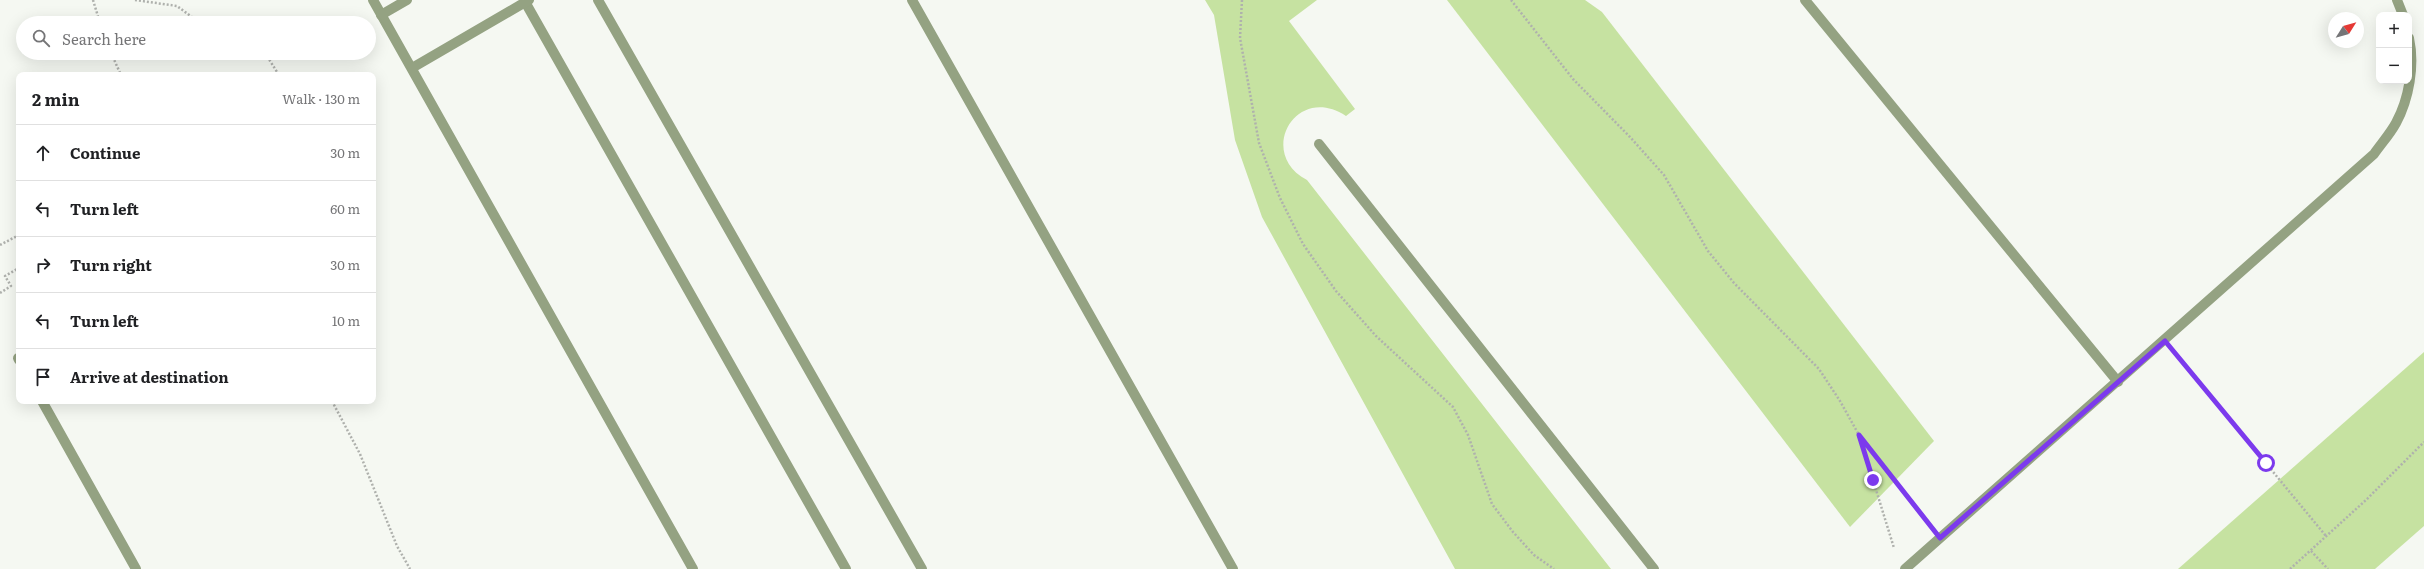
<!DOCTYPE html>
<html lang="en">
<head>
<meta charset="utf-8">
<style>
	:root { --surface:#fff; --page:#f2f2f2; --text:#202124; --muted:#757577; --line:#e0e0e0 }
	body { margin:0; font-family:Literata,serif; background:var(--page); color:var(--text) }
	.controls { position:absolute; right:12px; top:12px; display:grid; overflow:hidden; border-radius:8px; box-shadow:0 4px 16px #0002 }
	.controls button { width:36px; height:36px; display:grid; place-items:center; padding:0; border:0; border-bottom:1px solid var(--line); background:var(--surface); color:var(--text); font:20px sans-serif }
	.compass { position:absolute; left:2328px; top:12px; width:36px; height:36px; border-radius:50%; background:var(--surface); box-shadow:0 4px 16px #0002; rotate:53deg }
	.stop { position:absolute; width:12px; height:12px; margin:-9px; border:3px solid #7c3aed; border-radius:50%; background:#fff }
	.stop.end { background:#7c3aed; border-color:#fff; box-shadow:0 1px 4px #0008 }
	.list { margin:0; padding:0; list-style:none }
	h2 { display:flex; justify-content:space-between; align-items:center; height:52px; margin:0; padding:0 16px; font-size:17px }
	h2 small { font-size:13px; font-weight:400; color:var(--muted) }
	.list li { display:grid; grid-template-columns:26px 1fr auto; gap:12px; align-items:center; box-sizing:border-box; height:56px; padding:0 16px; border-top:1px solid var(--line) }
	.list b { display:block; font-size:15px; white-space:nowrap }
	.list em { font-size:13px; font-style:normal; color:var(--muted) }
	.icon { flex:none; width:22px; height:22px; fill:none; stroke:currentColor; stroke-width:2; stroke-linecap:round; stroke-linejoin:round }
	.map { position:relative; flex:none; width:2424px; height:569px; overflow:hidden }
	.search { position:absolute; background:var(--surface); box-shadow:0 4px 16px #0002; left:16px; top:16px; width:360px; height:44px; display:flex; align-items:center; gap:10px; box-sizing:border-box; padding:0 14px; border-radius:22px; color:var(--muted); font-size:15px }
	.panel { position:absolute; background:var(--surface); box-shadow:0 4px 16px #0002; left:16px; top:72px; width:360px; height:332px; border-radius:8px }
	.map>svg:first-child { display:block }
	.green { fill:#c6e2a1 }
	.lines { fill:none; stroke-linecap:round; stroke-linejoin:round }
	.path { stroke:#afb1ad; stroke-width:2.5; stroke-dasharray:2 2; stroke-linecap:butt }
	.minor { stroke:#94a282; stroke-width:10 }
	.route { stroke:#7c3aed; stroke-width:5 }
</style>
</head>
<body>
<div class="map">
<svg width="2424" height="569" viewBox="0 0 2424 569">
	<rect width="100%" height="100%" fill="#f5f8f2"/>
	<!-- green -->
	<g class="green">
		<path d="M1205,0H1317L1289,21L1355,109L1346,116C1296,83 1256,153 1307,180L1611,569H1455L1262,217L1235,140L1214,15Z"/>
		<path d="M1447,0H1585L1602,12L1934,441L1850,527Z"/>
		<path d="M2424,352V526L2375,569H2178Z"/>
	</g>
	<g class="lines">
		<!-- path -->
		<g class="path">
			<path d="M93,0L100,23"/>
			<path d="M135,0L177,6L200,23"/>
			<path d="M1242,0L1240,38L1259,143L1280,198L1303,244L1336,291L1376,336L1453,407L1468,435L1492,504L1513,532L1534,555L1554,569"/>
			<path d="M1511,0L1573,79L1630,137L1664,175L1708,251L1734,283L1819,369L1840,401L1859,435L1926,519"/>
			<path d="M111,53L121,75"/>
			<path d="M265,53L279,75"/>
			<path d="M0,245L19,235"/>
			<path d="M0,293L11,286L5,276L19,268"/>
			<path d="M2179,358L2326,536"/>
			<path d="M332,401L360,454L397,546L410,569"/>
			<path d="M1860,438L1894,548"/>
			<path d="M2311,551L2328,569"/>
			<path d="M2290,569L2366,500L2424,442"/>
		</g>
		<!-- minor -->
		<g class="minor">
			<path d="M373,0L693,569"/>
			<path d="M524,0L846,569"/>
			<path d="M598,0L922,569"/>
			<path d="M912,0L1233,569"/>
			<path d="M1805,0L2118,382"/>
			<path d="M2397,0L2403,15"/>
			<path d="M381,15L407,0"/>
			<path d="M412,68L529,0"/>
			<path d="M1319,144L1654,569"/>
			<path d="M18,358L19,360"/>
			<path d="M42,401L136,569"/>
			<path d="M1905,569L2374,154C2381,144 2390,134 2396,123C2409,99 2415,65 2409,38"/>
		</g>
	</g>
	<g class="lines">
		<!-- route -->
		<path class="route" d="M1873,480L1859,435L1940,538L2165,341L2266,463"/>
	</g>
</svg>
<div class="controls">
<button>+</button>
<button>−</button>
</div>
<svg class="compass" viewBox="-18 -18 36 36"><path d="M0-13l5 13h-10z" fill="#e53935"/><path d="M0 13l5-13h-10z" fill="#757577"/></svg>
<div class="stop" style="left:2266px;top:463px"></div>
<div class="stop end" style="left:1873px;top:480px"></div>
<div class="search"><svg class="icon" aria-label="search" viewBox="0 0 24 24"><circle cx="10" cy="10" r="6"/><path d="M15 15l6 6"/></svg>Search here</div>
<section class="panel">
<h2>2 min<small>Walk · 130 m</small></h2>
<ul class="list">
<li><svg class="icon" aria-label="ahead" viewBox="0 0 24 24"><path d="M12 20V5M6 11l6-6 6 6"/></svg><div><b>Continue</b></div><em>30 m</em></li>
<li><svg class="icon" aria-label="left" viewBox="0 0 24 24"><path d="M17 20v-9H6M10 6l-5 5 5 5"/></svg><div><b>Turn left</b></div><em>60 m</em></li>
<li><svg class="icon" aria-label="right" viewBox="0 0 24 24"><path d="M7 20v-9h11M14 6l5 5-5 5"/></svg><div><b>Turn right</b></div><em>30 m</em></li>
<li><svg class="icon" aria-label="left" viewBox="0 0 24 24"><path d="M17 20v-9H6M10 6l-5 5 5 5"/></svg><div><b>Turn left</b></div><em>10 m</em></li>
<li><svg class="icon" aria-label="arrive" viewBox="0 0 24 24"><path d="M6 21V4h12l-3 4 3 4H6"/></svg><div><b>Arrive at destination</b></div></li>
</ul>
</section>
</div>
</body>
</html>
